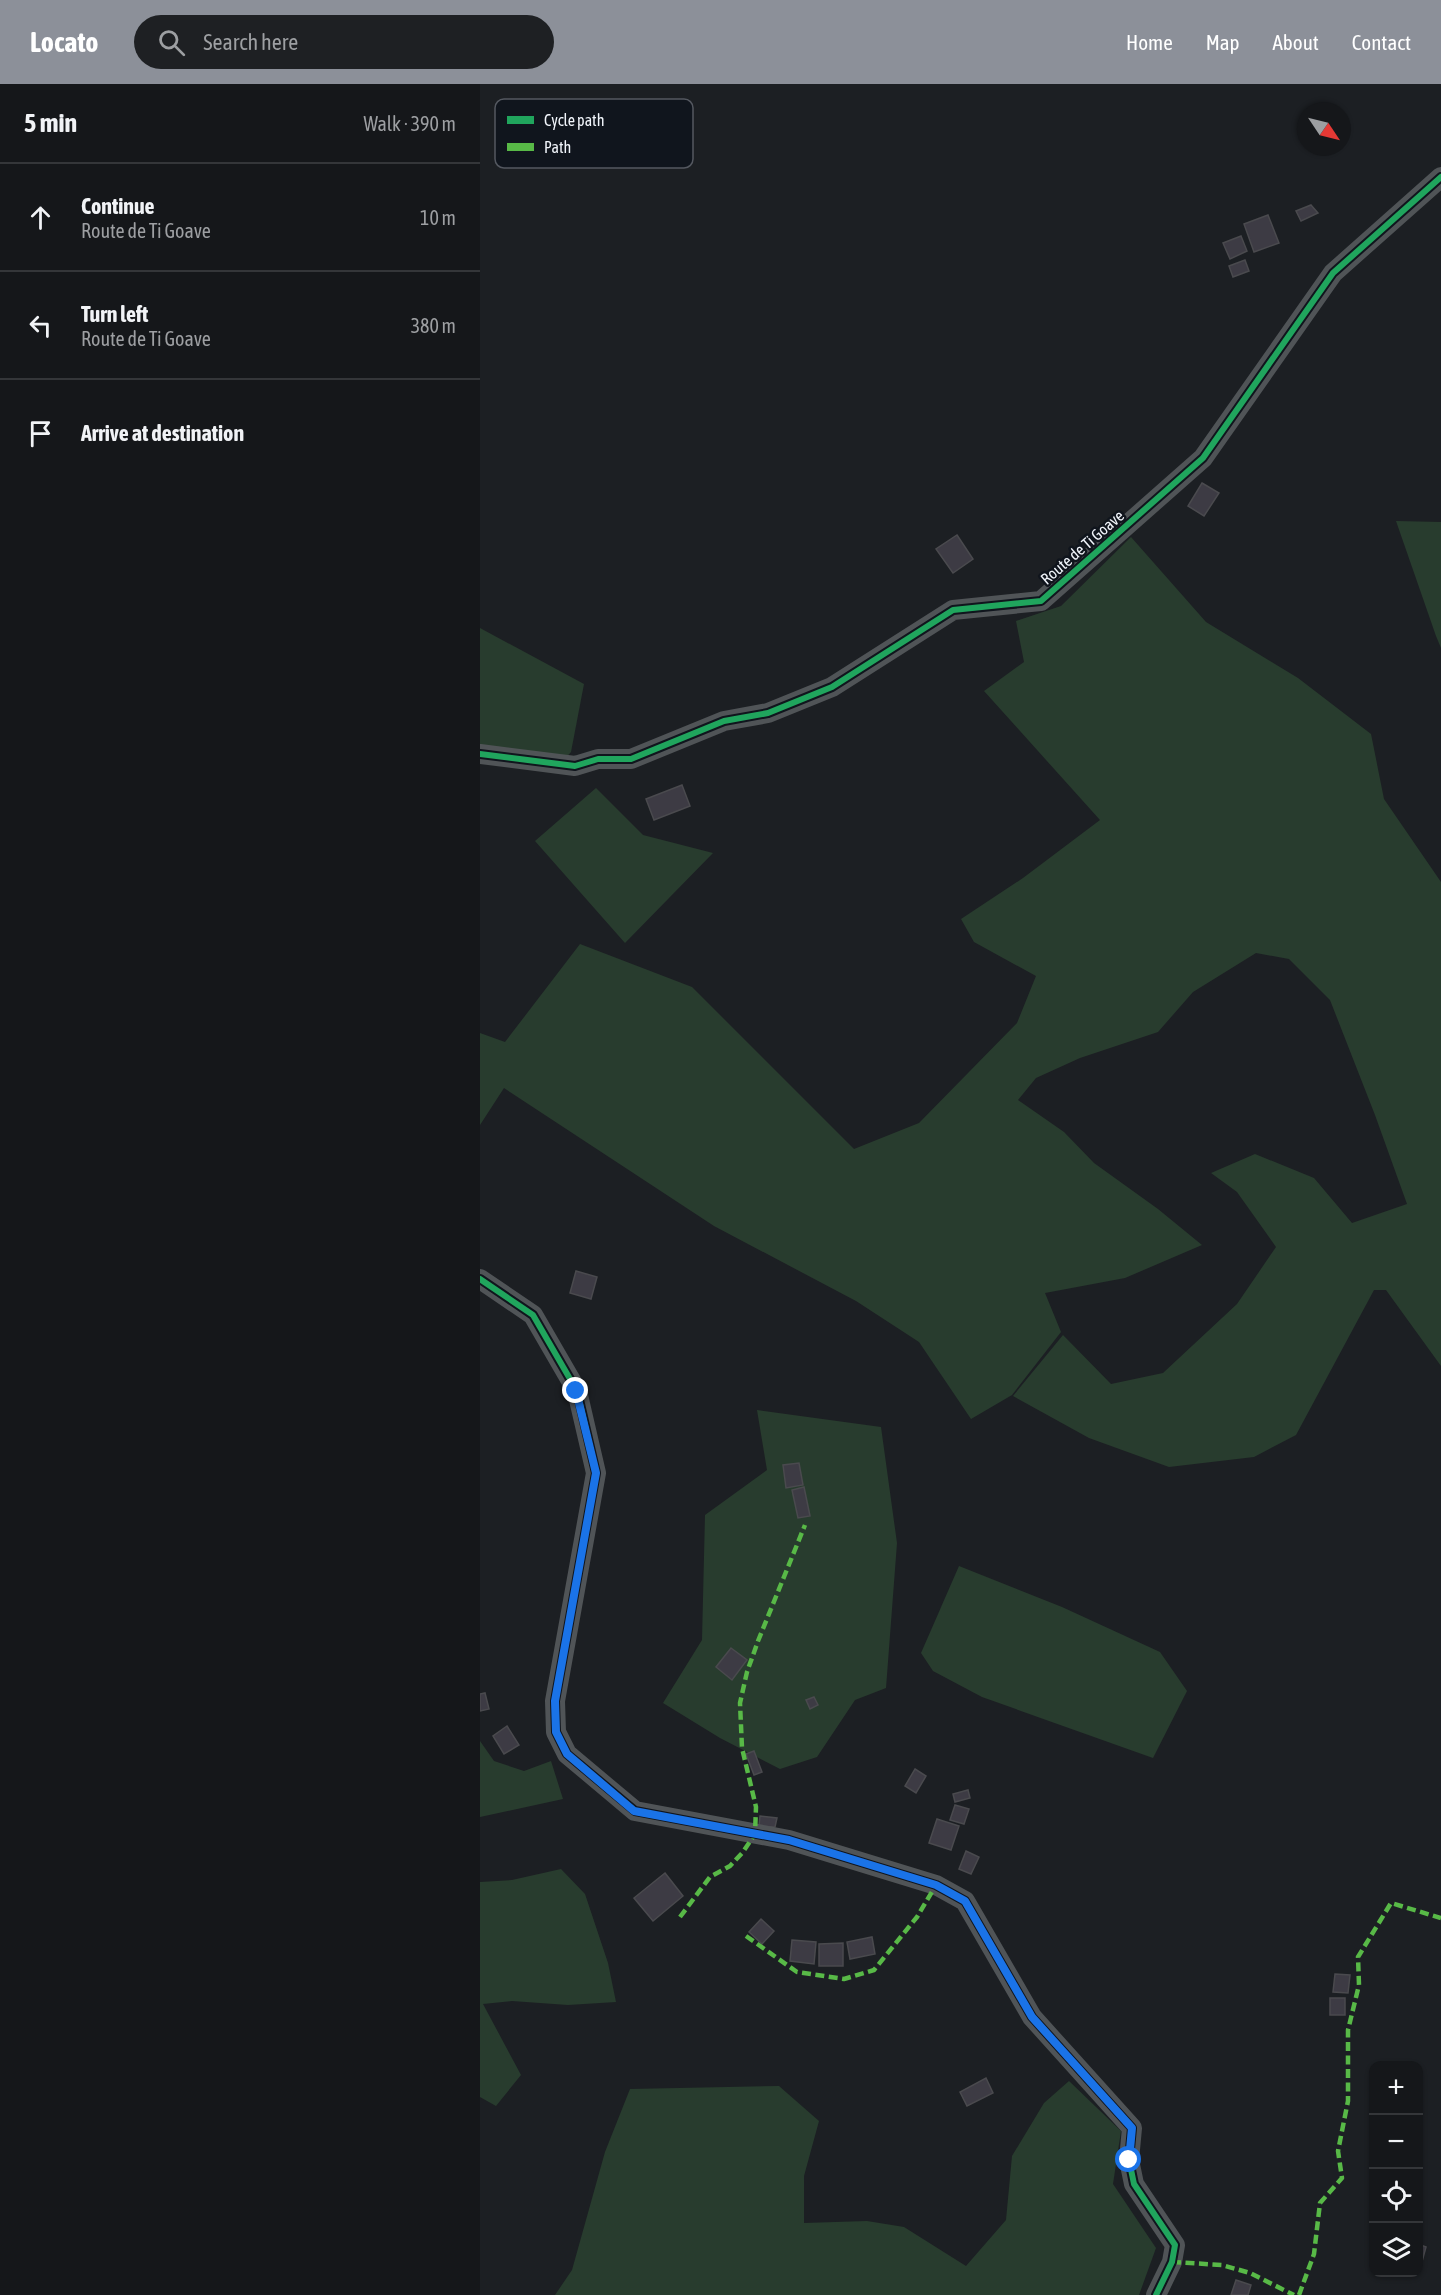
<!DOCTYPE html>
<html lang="en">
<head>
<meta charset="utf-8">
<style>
	:root { --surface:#15171a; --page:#1e2023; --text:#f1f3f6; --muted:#9d9fa2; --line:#343639; --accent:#8c9099 }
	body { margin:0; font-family:"Asap Condensed",sans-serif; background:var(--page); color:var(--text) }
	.controls { position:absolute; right:18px; bottom:18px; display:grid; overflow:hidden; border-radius:12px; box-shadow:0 2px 4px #0004 }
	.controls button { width:54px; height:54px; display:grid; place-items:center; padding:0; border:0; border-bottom:2px solid var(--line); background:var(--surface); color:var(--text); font:30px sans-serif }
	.compass { position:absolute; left:817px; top:18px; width:54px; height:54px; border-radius:50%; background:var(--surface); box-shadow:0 2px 4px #0004; rotate:125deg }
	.stop { position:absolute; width:18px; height:18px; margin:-14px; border:4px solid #1a73e8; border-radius:50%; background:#fff }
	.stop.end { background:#1a73e8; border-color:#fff; box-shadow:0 2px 6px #0008 }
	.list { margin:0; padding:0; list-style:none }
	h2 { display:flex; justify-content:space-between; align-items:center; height:78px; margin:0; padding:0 24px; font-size:26px }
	h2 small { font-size:20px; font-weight:400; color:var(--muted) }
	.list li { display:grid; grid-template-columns:39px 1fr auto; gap:18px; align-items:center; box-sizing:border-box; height:108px; padding:0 24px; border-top:2px solid var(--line) }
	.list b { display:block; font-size:22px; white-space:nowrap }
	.list p { margin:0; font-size:20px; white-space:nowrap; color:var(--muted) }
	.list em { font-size:20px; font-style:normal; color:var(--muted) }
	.icon { flex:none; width:33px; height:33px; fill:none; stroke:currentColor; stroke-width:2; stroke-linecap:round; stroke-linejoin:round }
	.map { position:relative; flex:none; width:961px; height:2211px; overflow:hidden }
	header { display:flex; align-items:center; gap:36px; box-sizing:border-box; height:84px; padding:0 30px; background:var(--accent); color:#fff }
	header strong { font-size:28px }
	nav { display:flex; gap:33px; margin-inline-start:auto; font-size:21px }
	.search { width:420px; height:54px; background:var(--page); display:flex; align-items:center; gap:15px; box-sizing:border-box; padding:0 21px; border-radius:33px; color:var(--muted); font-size:22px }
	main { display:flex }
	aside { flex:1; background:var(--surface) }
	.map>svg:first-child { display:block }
	.green { fill:#283c2e }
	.building { fill:#3d3b44; stroke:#4a4a4e; stroke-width:1.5 }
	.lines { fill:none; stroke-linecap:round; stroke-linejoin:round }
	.minor { stroke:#505457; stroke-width:20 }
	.quiet { stroke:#58b947; stroke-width:4.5; stroke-dasharray:9 4.5; stroke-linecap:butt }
	.cycleway-casing { stroke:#10151d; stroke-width:10 }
	.cycleway { stroke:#20a55d; stroke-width:6 }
	.route { stroke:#1a73e8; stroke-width:8 }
	.labels { text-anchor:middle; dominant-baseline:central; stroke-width:5; stroke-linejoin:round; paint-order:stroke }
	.street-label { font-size:16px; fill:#f1f5fb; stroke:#10151d }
	.key { fill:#10151d; stroke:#545860; stroke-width:1.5 }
	.key-label { font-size:16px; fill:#f1f5fb }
</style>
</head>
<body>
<header>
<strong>Locato</strong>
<div class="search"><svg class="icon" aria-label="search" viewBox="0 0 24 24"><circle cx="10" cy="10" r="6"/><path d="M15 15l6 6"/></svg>Search here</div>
<nav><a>Home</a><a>Map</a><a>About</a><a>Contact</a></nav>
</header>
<main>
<aside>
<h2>5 min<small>Walk · 390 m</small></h2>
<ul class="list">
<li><svg class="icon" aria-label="ahead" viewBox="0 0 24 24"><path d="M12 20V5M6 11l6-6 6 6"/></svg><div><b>Continue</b><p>Route de Ti Goave</p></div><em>10 m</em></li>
<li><svg class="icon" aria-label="left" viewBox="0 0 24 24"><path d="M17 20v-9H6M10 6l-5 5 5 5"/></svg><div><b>Turn left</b><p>Route de Ti Goave</p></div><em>380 m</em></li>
<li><svg class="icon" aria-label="arrive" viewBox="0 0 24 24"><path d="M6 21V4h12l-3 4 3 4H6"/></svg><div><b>Arrive at destination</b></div></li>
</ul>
</aside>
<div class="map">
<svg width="961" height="2211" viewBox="0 0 961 2211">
	<rect width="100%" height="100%" fill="#1c1f23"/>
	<!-- green -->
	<g class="green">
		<path d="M916,437L961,438V564L956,552Z"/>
		<path d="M651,453L726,538L818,594L891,650L904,715L961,798V1282L906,1206H894L816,1351L774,1373L689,1383L609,1354L533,1312L583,1251L631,1300L683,1289L757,1220L796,1163L757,1108L731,1089L775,1070L834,1094L872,1139L927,1120L895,1031L850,916L809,875L776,869L713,908L678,948L600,974L556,994L538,1016L584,1048L614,1079L678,1125L722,1161L645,1194L565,1209L581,1248L532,1311L491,1335L439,1258L376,1217L234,1142L24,1004L0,1041V949L25,958L100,860L212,903L374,1065L439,1039L537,939L556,892L494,858L481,835L543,794L620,736L504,607L544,578L536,537L581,522Z"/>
		<path d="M0,544L104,600L91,668L84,676L0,664Z"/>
		<path d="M116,704L163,751L233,769L145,859L55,757Z"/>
		<path d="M277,1326L401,1343L417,1459L406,1604L375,1616L337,1673L300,1685L240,1654L183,1619L222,1556L225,1431L287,1386Z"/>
		<path d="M479,1482L582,1523L680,1568L707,1607L673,1674L502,1613L453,1587L441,1569Z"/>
		<path d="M0,1657L14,1677L44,1687L71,1677L83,1715L0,1733Z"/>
		<path d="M81,1785L105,1810L128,1879L136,1918L88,1921L32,1917L3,1920L41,1991L16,2022L0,2013V1798L32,1796Z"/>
		<path d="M589,1997L641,2047L633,2100L676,2164L659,2211H75L92,2186L125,2068L150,2005L299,2002L339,2037L324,2092V2139L387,2137L424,2143L486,2182L526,2136L532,2072L564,2019Z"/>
	</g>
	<!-- building -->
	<g class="building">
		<path d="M831,121L838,129L821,137L816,127Z"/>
		<path d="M788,131L799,159L774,168L764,140Z"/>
		<path d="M761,152L767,167L750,175L743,159Z"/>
		<path d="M765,176L769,187L753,193L749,182Z"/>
		<path d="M722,399L739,409L724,432L708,422Z"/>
		<path d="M477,451L493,475L473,489L456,465Z"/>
		<path d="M202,701L210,722L174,736L166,715Z"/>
		<path d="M96,1187L117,1193L111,1215L90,1209Z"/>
		<path d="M319,1379L323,1401L306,1404L303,1381Z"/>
		<path d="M324,1403L330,1432L318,1434L312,1406Z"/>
		<path d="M251,1564L267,1576L252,1596L236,1583Z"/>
		<path d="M5,1609L9,1625L0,1627V1610Z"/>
		<path d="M334,1613L338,1621L330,1625L326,1616Z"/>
		<path d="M27,1642L39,1661L24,1670L13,1652Z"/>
		<path d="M274,1667L282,1688L274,1691L266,1670Z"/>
		<path d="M435,1685L446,1692L436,1709L425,1702Z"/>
		<path d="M488,1706L490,1714L475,1718L473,1710Z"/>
		<path d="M475,1721L489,1725L484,1740L470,1736Z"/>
		<path d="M280,1732L297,1734L295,1743L279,1742Z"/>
		<path d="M457,1735L479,1742L471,1766L449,1759Z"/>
		<path d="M486,1767L499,1773L491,1790L479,1785Z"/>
		<path d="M185,1789L203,1812L173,1837L154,1814Z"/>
		<path d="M281,1835L294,1847L282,1860L269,1848Z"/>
		<path d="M392,1853L395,1870L370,1875L367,1858Z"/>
		<path d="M312,1856L336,1858L334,1880L310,1877Z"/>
		<path d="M363,1859V1882H339V1860Z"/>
		<path d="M855,1890L870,1891L868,1909L853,1908Z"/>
		<rect x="850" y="1914" width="15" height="17"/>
		<path d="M506,1994L513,2009L487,2022L480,2008Z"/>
		<path d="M938,2160L946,2163L940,2185L938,2184Z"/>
		<path d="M756,2196L771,2201L768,2211H751Z"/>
	</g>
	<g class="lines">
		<!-- minor -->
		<g class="minor">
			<path d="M0,670L95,682L118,675H151L244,637L288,629L352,603L473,526L561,517L723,374L853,189L961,93"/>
			<path d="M0,1195L53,1231L97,1307L116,1389L75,1617L76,1648L87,1670L155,1727L309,1756L456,1801L485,1817L552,1933L652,2044L649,2076L654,2100L695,2161L692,2178L676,2211"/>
		</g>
		<!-- quiet -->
		<g class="quiet">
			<path d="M200,1833L230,1793L250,1782L263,1768L275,1750L276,1723L262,1664L260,1619L267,1588L278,1557L325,1441"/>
			<path d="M266,1852L317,1888L364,1895L394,1886L437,1833L456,1801"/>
			<path d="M692,2178L742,2181L770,2189L814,2211"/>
			<path d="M819,2211L834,2170L840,2119L862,2094L858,2067L868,2017V1946L879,1901L878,1873L911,1819L961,1834"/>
		</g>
		<!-- cycleway casing -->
		<g class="cycleway-casing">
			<g id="cycleway">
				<path d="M0,670L95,682L118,675H151L244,637L288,629L352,603L473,526L561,517L723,374L853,189L961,93"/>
				<path d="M0,1195L53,1231L97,1307L116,1389L75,1617L76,1648L87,1670L155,1727L309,1756L456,1801L485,1817L552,1933L652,2044L649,2076L654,2100L695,2161L692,2178L676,2211"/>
			</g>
		</g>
		<!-- cycleway -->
		<use href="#cycleway" class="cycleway"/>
	</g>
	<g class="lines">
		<!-- route -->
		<path class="route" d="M96,1307L116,1389L75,1617L76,1648L87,1670L154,1727L309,1756L456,1801L485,1817L552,1933L652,2044L649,2076"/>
	</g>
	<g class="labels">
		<!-- street labels -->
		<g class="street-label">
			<text transform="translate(602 463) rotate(-41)">Route de Ti Goave</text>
		</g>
	</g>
	<!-- legend -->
	<rect x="15" y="15" width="198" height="69" rx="9" class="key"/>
	<rect x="27" y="32" width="27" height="8" fill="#20a55d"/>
	<rect x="27" y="59" width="27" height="8" fill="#58b947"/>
	<g class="key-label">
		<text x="64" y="42">Cycle path</text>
		<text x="64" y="69">Path</text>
	</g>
</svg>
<div class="controls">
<button>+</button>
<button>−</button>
<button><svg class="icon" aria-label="locate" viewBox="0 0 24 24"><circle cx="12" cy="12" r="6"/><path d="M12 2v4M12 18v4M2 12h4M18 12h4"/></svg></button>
<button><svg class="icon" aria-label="layers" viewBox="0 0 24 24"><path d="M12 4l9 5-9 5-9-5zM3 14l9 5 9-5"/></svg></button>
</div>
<svg class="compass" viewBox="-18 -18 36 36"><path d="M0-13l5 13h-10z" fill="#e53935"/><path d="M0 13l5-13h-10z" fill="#9d9fa2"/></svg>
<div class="stop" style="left:649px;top:2076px"></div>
<div class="stop end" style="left:96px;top:1307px"></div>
</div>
</main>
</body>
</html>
